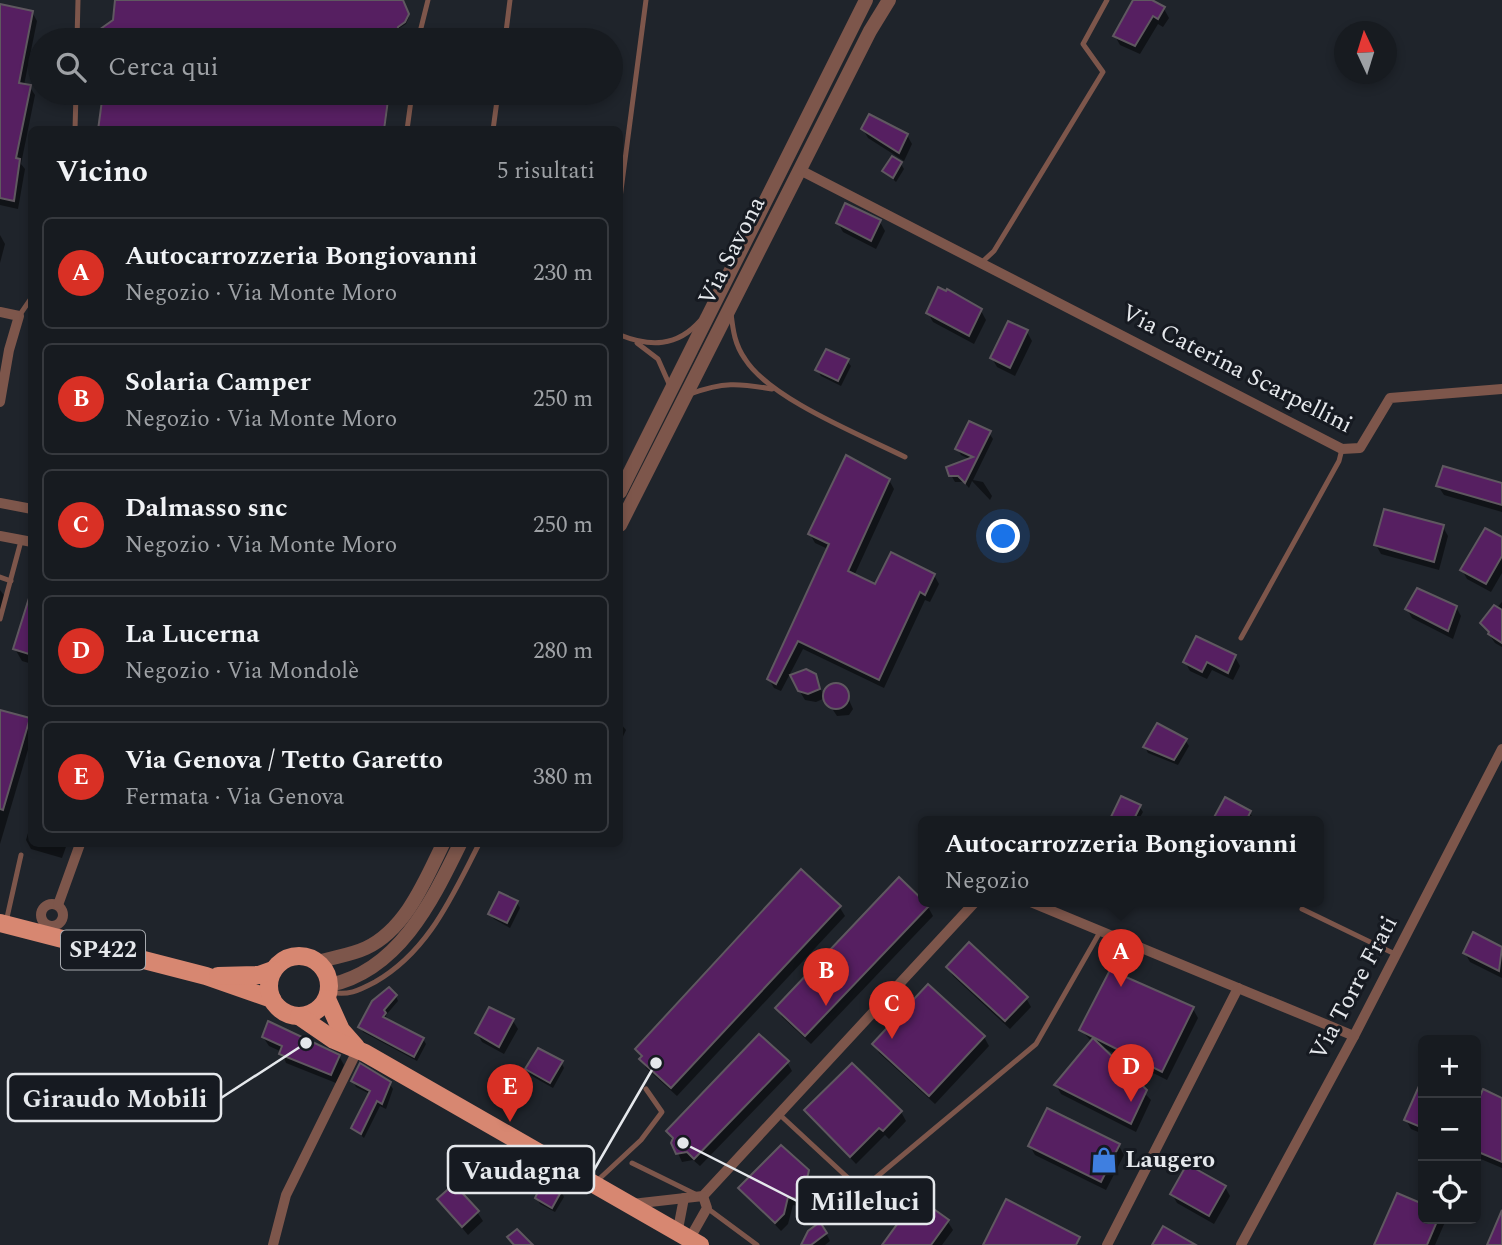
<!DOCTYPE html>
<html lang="it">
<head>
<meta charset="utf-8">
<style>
	:root { --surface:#171b20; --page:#24282d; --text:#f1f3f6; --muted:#9ea1a5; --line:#36393e; --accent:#d93025 }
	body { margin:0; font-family:Spectral,serif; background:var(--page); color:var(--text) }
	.controls { position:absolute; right:21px; bottom:21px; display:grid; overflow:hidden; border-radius:10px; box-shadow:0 4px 10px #0003 }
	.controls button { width:63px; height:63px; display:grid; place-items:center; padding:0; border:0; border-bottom:2px solid var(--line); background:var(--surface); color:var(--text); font:35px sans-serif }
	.compass { position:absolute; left:1334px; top:21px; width:63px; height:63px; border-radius:50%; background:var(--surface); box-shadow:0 4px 10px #0003; rotate:356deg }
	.you { position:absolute; left:1004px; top:537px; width:24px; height:24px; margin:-18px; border:5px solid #fff; border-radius:50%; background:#1a73e8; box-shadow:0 0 0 10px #1a73e833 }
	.badge { display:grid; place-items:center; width:46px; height:46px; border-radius:50%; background:var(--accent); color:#fff; font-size:23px; font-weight:700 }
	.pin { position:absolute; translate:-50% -58px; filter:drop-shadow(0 2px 4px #0008) }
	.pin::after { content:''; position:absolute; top:37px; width:24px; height:21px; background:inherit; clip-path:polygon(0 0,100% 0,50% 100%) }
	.popup { position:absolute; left:918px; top:816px; width:406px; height:91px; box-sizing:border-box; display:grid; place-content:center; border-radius:10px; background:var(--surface); filter:drop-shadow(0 2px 5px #0005); font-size:23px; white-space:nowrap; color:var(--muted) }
	.popup b { font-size:26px; color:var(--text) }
	.popup::after { content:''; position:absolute; left:50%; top:100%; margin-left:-14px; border:14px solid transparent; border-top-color:var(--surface) }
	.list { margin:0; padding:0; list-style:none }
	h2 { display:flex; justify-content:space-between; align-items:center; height:91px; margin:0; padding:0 28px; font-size:30px }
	h2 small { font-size:23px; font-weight:400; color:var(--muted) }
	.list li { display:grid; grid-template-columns:46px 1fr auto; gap:21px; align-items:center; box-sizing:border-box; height:112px; margin:0 14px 14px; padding:0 14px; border:2px solid var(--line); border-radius:10px }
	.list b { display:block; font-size:26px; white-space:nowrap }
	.list p { margin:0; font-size:23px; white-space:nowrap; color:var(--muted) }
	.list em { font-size:23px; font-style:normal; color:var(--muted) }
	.icon { flex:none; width:38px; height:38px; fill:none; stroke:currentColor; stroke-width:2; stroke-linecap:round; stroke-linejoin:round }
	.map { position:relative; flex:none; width:1502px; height:1245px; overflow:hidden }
	.search { position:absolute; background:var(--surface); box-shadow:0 4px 10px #0003; left:28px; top:28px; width:595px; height:77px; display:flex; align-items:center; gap:18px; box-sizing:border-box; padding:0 24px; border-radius:38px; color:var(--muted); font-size:26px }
	.panel { position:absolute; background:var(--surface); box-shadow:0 4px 10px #0003; left:28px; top:126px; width:595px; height:721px; border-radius:10px }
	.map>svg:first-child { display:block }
	.shadow { fill:#0007 }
	.building { fill:#561f61; stroke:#5f5860; stroke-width:2 }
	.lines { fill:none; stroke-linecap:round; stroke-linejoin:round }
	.service { stroke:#7d564b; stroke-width:5 }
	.minor { stroke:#7d564b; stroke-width:10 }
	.tertiary { stroke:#7d564b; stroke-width:14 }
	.primary { stroke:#d78771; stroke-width:18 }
	.labels { text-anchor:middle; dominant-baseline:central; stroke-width:6; stroke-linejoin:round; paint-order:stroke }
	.shield { fill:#161a21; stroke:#a7aaaf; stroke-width:2 }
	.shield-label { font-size:23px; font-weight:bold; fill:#e5e8ec }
	.street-label { font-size:24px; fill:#e5e8ec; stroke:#161a21 }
	.poi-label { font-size:24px; font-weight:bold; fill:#e5e8ec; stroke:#161a21; text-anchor:start }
	.leader { fill:none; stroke:#e5e8ec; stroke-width:2.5 }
	.callout-dot { fill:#e5e8ec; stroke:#161a21; stroke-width:2.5 }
	.callout { fill:#161a21; stroke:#e5e8ec; stroke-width:2.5 }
	.callout-label { font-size:26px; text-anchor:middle; font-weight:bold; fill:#e5e8ec }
</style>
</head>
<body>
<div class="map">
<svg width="1502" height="1245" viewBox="0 0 1502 1245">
	<rect width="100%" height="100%" fill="#1f242b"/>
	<!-- shadow -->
	<g class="shadow">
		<path d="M117,0H402L409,17L406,24L398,29L396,40H109L101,31L114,21Z"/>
		<path d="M1135,0H1148L1164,9L1169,18L1163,27L1158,24L1140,54L1120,45L1115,36Z"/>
		<path d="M0,6L32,12L37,21L24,85L29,86L35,95L21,164L25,169L18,209L0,205Z"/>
		<path d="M105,93H390L385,130H100Z"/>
		<path d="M863,129L907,135L912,144L904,161L868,138Z"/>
		<path d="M901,164L904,169L896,182L884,171Z"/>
		<path d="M880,222L885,231L876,249L843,232L838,223Z"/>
		<path d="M0,235L5,244L0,263Z"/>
		<path d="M981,311L986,320L974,344L933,322L928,313Z"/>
		<path d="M1027,332L1032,341L1015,376L997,367L992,358Z"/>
		<path d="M847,361L851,366L841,386L821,376L817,370Z"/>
		<path d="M989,433L993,439L973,480L983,482L992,496L990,500L972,481L969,488L964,482H955L951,475L971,460L961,455L957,448Z"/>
		<path d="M889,480L894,489L854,576L876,586L934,575L939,584L930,602L925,600L884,688L803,649L781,691L774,688L769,679L828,549L815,543L810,534Z"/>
		<path d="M1502,485V512L1444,495L1438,486Z"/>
		<path d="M1443,527L1448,536L1439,570L1381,554L1376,545Z"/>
		<path d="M1502,539V573L1491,592L1467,579L1462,570Z"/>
		<path d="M0,590L7,599L0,623Z"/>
		<path d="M32,602V664L22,661L15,649Z"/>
		<path d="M1502,602V647L1495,643L1482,624Z"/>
		<path d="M1456,607L1461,616L1453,639L1412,618L1407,609Z"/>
		<path d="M1235,657L1240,666L1233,680L1212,670L1207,679L1190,671L1185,662Z"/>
		<path d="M815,675L822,692L835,686L844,689L853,709L849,715L837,716L825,698L816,702L805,700L799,690Z"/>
		<path d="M0,711L29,720L32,725V736L0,844Z"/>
		<path d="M620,723L626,730L620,743Z"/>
		<path d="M1185,740L1189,746L1178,765L1148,753L1145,747Z"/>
		<path d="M1226,800L1250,813L1255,821H1214Z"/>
		<path d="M1139,806L1143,812L1138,821H1111Z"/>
		<path d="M32,819V844H67L62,858L31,849L26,840Z"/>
		<path d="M801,872L840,908L845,916L677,1096L646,1068L637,1050Z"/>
		<path d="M517,903L520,908L510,928L494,919L490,914Z"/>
		<path d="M928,907L933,916L811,1044L782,1017L777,1008Z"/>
		<path d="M1474,935L1502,949V978L1470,962L1465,953Z"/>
		<path d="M948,967L1026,998L1031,1007L1010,1029L953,976Z"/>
		<path d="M1111,972L1193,1009L1198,1018L1167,1080L1100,1046L1151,1100L1136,1132L1061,1094L1056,1085L1092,1042L1081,1030Z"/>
		<path d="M396,996L398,1001L386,1015L387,1020L423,1039L426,1044L417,1061L363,1032L360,1027Z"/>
		<path d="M513,1021L518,1029L504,1054L482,1042L477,1033Z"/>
		<path d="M263,1037L339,1056L344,1065L336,1083L286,1063L282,1052L269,1046Z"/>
		<path d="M984,1037L989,1046L935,1104L879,1053L874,1044Z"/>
		<path d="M561,1062L564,1068L553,1088L530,1075L527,1069Z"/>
		<path d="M787,1062L792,1071L700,1166L693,1160L682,1162L668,1131Z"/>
		<path d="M353,1081L389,1083L393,1089L386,1109L380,1106L364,1138L353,1128L370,1094L356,1087Z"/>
		<path d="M1421,1086L1423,1087V1134L1411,1129L1406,1120Z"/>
		<path d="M1484,1092L1502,1099V1168L1476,1157V1109Z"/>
		<path d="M806,1111L901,1112L906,1121L889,1139L885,1135L856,1164Z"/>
		<path d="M1030,1146H1119L1124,1155L1106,1190L1035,1155Z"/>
		<path d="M807,1171L813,1181L806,1208L793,1205L788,1224L781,1231L740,1188Z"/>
		<path d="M1225,1187L1230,1196L1214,1224L1177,1203L1172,1194Z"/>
		<path d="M561,1191L564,1197L555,1212L540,1204L537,1198Z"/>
		<path d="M1398,1195L1423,1206V1219H1443L1445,1222L1435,1245H1376Z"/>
		<path d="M917,1199L948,1222L953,1230L942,1245H886Z"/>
		<path d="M439,1200L477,1212L483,1221L468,1235Z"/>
		<path d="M826,1233L830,1241L825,1245H803Z"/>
	</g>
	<!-- building -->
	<g class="building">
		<path d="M115,0H403L409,14L405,22L398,27L396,40H107L99,30L113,20Z"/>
		<path d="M1133,0H1152L1165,7L1158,19L1153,16L1135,46L1113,36Z"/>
		<path d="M0,4L33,11L19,83L31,85L16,158L20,159L14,201L0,198Z"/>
		<path d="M103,93H389L384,130H98Z"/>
		<path d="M869,114L908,134L899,153L861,129Z"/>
		<path d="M892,156L902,162L893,178L882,171Z"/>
		<path d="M845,203L881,220L871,241L836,223Z"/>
		<path d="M938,287L946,291L947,289L982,309L969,336L926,313Z"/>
		<path d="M1008,321L1028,330L1010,368L990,358Z"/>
		<path d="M826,349L849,359L838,381L815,370Z"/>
		<path d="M969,421L991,431L965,483L958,476H949L946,467L973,457L955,449Z"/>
		<path d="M846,455L890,479L848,571L875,584L891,552L935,574L925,595L920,592L879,680L798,641L776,684L767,679L829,544L808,534Z"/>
		<path d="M1443,466L1502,483V505L1436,486Z"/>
		<path d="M1384,509L1444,525L1434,562L1374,545Z"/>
		<path d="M1485,528L1502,537V556L1486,584L1460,570Z"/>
		<path d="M1417,588L1457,606L1448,631L1405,609Z"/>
		<path d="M29,598H32V655L13,649Z"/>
		<path d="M1494,605L1502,610V643L1488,634L1489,632L1480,623Z"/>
		<path d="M1196,636L1236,655L1228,673L1207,662L1202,672L1183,662Z"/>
		<path d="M806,669L816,674L820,689L808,694L798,691L790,675Z"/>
		<circle cx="836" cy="696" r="13"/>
		<path d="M0,710L30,718L3,810L0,809Z"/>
		<path d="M1157,723L1187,739L1174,760L1143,747Z"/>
		<path d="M1121,796L1141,805L1133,821H1109Z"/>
		<path d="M1225,797L1251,811L1246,821H1212Z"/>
		<path d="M801,869L841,906L671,1088L639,1059L642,1056L635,1049Z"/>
		<path d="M899,877L929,906L805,1036L775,1008Z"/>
		<path d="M499,892L518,901L507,923L488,914Z"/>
		<path d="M1473,932L1502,947L1499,971L1463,953Z"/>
		<path d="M969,942L1028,997L1005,1021L946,967Z"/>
		<path d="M1110,970L1194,1007L1162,1072L1079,1030Z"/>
		<path d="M928,984L985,1036L929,1096L872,1044Z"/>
		<path d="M389,987L397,995L384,1010L386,1013L383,1017L424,1038L414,1057L358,1027L372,1001Z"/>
		<path d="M489,1007L514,1019L499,1047L475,1033Z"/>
		<path d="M268,1021L340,1055L331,1075L279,1054L282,1046L262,1037Z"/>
		<path d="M759,1034L789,1061L694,1159L687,1152L676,1154L671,1143L673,1138L666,1131Z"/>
		<path d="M1093,1038L1147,1090L1131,1124L1054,1085Z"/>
		<path d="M538,1048L563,1061L550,1083L525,1069Z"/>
		<path d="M360,1063L391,1082L382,1104L377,1101L361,1134L351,1128L370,1091L351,1081Z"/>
		<path d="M852,1063L902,1111L883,1131L879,1128L850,1157L804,1110Z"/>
		<path d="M1423,1077V1128L1404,1120Z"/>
		<path d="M1483,1089L1502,1098V1162L1476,1151V1105Z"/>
		<path d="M1047,1108L1120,1144L1101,1182L1028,1146Z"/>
		<path d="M781,1145L809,1170L802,1200L788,1197L784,1214L775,1223L738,1188Z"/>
		<path d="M1187,1164L1226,1186L1209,1216L1170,1194Z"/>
		<path d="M544,1179L562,1190L552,1208L535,1198Z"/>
		<path d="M454,1184L479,1211L462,1227L437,1199Z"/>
		<path d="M1397,1193L1423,1204V1219H1438L1427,1245H1374Z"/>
		<path d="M917,1197L949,1220L931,1245H882Z"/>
		<path d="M1006,1199L1080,1237L1076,1245H983Z"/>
		<path d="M1502,1210V1245H1487Z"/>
		<path d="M820,1222L827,1233L811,1245H801L808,1231Z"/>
		<path d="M1163,1226L1196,1245H1152Z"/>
		<path d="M517,1229L533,1245H514L507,1237Z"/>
	</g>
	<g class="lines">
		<!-- service -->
		<g class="service">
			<path d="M77,40L78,0"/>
			<path d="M418,40L428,0"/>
			<path d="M505,40L510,0"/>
			<path d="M75,130L76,93"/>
			<path d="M407,130L412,93"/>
			<path d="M493,130L498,93"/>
			<path d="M620,198L646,0"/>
			<path d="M980,264L994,251L1103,72L1083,44L1107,0"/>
			<path d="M731,313C733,331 735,345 745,359C770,399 861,435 905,457"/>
			<path d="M19,316L32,297"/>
			<path d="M620,335C650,347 677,347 700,321"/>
			<path d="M637,343L658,359L670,386"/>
			<path d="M690,394C723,382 738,383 772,389"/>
			<path d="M0,577L11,581"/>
			<path d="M0,619L21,541"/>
			<path d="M1241,638L1339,461L1342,449"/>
			<path d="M1302,909L1397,955"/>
			<path d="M6,922L21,855"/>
			<path d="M329,992C348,996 358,991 375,982C429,951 452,896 479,844"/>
			<path d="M779,1114L861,1190L1036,1044L1100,932"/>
			<path d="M632,1163L695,1194"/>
			<path d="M597,1181L641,1140L662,1112L646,1089"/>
			<path d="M707,1208L757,1245"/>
			<path d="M844,1216L862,1199L861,1190"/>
		</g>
		<!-- minor -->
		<g class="minor">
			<path d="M800,170L1342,449L1360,448L1390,398L1502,389"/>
			<path d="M0,312L19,316L9,350L0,402"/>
			<path d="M0,503L32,509"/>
			<path d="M0,536L32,542"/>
			<path d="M1028,901L1354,1036"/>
			<circle cx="52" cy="915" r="11"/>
			<path d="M58,905L80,844"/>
			<path d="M632,1204L703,1196L976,901"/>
			<path d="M678,1229L684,1198"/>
			<path d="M690,1238L707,1208L703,1196"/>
			<path d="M273,1245L286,1195L358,1049"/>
			<path d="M1107,1245L1238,988"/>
			<path d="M1241,1245L1354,1036L1502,749"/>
		</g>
		<!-- tertiary -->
		<g class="tertiary">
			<path d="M620,492L866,0"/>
			<path d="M620,525L870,31L889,0"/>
			<path d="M318,962C334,957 351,955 366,948C406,929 425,881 443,844"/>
			<path d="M330,985C399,970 432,901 460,844"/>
		</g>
		<!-- primary -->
		<g class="primary">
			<path d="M0,923L206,976L272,999"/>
			<circle cx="299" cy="986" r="30"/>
			<path d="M218,976L259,975L273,970"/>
			<path d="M327,999L341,1030L356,1047"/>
			<path d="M299,1016L334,1040L365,1053L700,1245"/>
		</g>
	</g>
	<!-- icons -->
	<defs>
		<g id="shop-bare" transform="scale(2.1)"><path d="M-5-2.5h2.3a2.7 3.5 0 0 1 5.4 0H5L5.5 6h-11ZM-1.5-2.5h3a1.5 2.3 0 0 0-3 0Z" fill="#3f7fe0" stroke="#161a21" stroke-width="2.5" paint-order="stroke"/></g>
	</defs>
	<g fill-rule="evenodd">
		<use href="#shop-bare" x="1104" y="1160"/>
	</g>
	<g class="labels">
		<!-- shield labels -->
		<rect class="shield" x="61" y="930.5" width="84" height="39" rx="5"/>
		<g class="shield-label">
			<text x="103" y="950">SP422</text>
		</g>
		<!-- street labels -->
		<g class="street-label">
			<text transform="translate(732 251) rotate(-63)">Via Savona</text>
			<text transform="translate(1237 369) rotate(27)">Via Caterina Scarpellini</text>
			<text transform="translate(1354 988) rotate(-62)">Via Torre Frati</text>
		</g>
		<!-- poi labels -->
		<g class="poi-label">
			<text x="1125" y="1160">Laugero</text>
		</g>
	</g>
	<!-- callouts -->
	<path class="leader" d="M306 1043L221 1098M656 1063L594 1170M683 1143L797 1201"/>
	<g class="callout-dot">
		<circle cx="306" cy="1043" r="7"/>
		<circle cx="656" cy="1063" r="7"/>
		<circle cx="683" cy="1143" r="7"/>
	</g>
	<g class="callout">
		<rect x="8" y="1074" width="213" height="47" rx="7"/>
		<rect x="448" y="1146" width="146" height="47" rx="7"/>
		<rect x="797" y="1177" width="137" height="47" rx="7"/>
	</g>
	<g class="callout-label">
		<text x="115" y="1107">Giraudo Mobili</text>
		<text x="521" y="1179">Vaudagna</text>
		<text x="865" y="1210">Milleluci</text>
	</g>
</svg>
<div class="controls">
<button>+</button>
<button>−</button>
<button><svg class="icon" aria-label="locate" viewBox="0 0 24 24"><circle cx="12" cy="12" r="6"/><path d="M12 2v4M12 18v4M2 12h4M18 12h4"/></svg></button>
</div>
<svg class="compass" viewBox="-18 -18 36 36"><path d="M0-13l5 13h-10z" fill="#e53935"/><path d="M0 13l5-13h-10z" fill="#9ea1a5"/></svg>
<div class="you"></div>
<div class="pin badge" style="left:1121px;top:987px">A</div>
<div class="popup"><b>Autocarrozzeria Bongiovanni</b>Negozio</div>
<div class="pin badge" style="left:826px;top:1006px">B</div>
<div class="pin badge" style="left:892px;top:1039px">C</div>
<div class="pin badge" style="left:1131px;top:1102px">D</div>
<div class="pin badge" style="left:510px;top:1122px">E</div>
<div class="search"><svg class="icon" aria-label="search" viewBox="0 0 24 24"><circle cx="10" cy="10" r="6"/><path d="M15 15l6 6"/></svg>Cerca qui</div>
<section class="panel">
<h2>Vicino<small>5 risultati</small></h2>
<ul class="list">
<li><span class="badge">A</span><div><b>Autocarrozzeria Bongiovanni</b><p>Negozio · Via Monte Moro</p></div><em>230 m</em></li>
<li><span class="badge">B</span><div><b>Solaria Camper</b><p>Negozio · Via Monte Moro</p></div><em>250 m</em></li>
<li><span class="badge">C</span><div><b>Dalmasso snc</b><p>Negozio · Via Monte Moro</p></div><em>250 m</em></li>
<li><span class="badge">D</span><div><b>La Lucerna</b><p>Negozio · Via Mondolè</p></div><em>280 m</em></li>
<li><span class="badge">E</span><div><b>Via Genova / Tetto Garetto</b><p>Fermata · Via Genova</p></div><em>380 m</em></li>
</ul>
</section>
</div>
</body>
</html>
